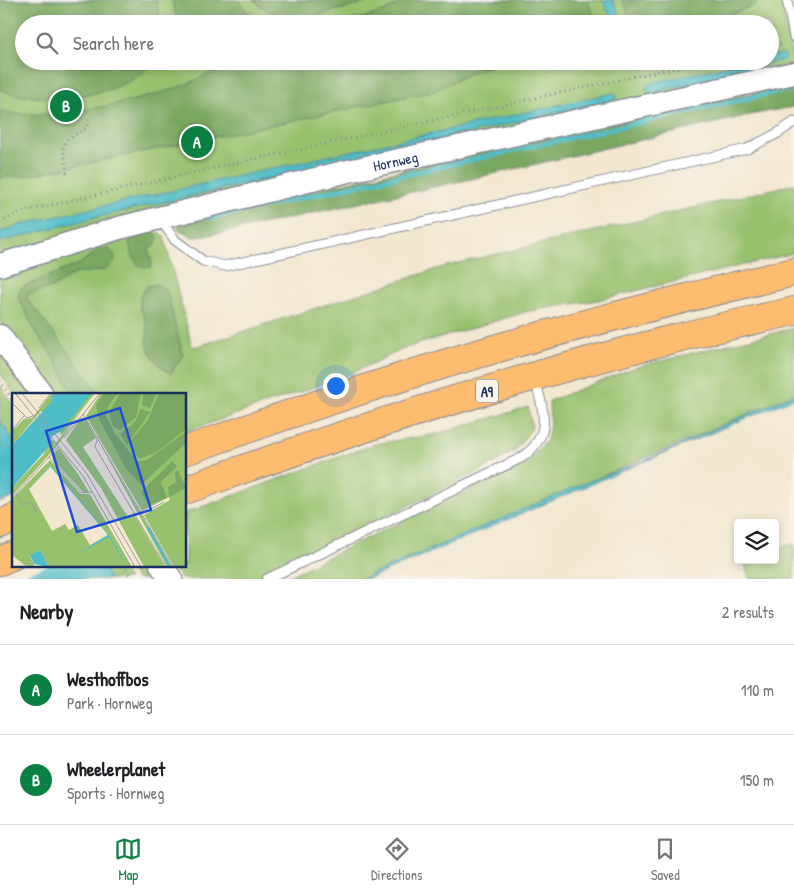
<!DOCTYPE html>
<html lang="en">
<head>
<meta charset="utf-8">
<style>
	:root { --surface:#fff; --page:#f2f2f2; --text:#202124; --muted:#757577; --line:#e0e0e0; --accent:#0b8043 }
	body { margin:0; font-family:"Patrick Hand",sans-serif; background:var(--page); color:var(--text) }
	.controls { position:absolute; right:15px; bottom:15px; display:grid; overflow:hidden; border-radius:5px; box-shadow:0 2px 8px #0003 }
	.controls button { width:45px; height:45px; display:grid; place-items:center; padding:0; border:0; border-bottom:1px solid var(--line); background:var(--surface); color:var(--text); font:25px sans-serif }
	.you { position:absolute; left:335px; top:385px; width:18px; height:18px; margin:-12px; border:4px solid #fff; border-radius:50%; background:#1a73e8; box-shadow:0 0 0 8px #1a73e833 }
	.badge { display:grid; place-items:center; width:32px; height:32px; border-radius:50%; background:var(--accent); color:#fff; font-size:16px; font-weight:700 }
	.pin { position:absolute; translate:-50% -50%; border:2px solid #fff; box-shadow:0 1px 5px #0006 }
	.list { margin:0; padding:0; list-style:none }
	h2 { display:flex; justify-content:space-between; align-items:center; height:65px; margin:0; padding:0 20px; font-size:21px }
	h2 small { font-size:16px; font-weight:400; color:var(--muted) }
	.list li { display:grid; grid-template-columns:32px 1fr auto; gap:15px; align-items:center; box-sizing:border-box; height:90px; padding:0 20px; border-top:1px solid var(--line) }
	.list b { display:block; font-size:19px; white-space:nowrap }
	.list p { margin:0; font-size:16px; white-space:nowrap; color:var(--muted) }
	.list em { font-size:16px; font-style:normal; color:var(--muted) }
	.icon { flex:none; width:28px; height:28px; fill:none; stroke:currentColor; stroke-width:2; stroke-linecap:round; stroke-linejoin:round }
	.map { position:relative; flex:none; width:794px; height:579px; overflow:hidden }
	.search { position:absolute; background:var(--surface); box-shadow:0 2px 8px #0003; left:15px; right:15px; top:15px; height:55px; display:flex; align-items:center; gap:12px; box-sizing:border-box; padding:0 18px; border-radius:28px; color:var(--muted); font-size:19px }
	.sheet { height:245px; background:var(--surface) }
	nav { display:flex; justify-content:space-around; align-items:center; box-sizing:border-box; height:70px; border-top:1px solid var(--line); background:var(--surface); font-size:14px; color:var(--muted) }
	nav a { display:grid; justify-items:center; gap:2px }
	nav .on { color:var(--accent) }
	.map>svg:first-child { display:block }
	.green { fill:#98c16e; stroke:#5a7866; fill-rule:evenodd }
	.forest { fill:#7aa761; stroke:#4a6b60 }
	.water { fill:#4fbdc7; stroke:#357692 }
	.pier { fill:#f3e7d0 }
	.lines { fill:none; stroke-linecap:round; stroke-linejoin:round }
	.stream { stroke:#4fbdc7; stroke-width:5 }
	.service-casing { stroke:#878b97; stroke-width:11 }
	.tertiary-casing { stroke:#878b97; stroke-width:25 }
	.motorway-casing { stroke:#878b97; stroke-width:30 }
	.path { stroke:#878b97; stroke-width:3; stroke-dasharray:1 4; stroke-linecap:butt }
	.service { stroke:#fff; stroke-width:9 }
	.tertiary { stroke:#fff; stroke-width:22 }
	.motorway { stroke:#fdbc70; stroke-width:28 }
	.labels { text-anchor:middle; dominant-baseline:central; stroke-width:4.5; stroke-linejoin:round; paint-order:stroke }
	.shield { fill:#f7f3e8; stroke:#5d6a87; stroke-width:1 }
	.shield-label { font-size:14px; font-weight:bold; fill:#1b2f5e }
	.street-label { font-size:15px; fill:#1b2f5e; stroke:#f7f3e8 }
	.inset-river { fill:none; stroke:#4fbdc7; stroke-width:2.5 }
	.inset-road { fill:none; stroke:#9d9da2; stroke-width:1 }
	.view { fill:#1d4ed8; fill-opacity:0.15; stroke:#1d4ed8; stroke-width:2.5 }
	.inset-edge { fill:none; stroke:#1b2f5e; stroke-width:2.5 }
</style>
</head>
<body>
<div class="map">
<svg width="794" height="579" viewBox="0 0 794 579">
	<rect width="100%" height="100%" fill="#f7f3e8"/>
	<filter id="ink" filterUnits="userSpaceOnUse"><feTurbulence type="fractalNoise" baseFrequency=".02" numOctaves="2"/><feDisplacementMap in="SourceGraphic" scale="10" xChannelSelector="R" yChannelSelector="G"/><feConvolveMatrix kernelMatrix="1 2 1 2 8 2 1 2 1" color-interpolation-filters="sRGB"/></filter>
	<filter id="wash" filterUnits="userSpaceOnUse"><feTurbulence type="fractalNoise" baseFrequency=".0096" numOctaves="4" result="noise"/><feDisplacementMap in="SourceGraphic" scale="20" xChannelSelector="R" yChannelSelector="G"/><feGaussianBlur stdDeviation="1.12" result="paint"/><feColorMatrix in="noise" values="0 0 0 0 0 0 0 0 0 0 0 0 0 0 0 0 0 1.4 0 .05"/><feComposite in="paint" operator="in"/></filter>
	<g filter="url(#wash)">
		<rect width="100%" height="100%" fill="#f3e7d0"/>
		<!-- green -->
		<g class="green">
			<path d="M0,0H781L793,58L789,66L0,258ZM24,24H770V61H24Z"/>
			<path d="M794,184V253L598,300L529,311L408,347L343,377L185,432V394H52L0,322V271L150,230L160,233L164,237L192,346L195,347L446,266Z"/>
			<path d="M794,328V394L361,579H283L375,534L525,464L547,441L550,425L549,401L636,367Z"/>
			<path d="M0,350L32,394H14L0,373Z"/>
			<path d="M0,385L14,405V497L0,502Z"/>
			<path d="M528,407L532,428L515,451L480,471L256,579H181L171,565H185V513L375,444L436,434Z"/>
			<path d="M794,544V579H749L744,560H775V548Z"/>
			<path d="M90,565H120L129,579H110L105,570Z"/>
			<path d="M127,565H152L161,579H136Z"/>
		</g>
		<!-- forest -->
		<g class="forest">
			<path d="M0,0H156L162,24H24V61H153C126,100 40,105 0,90Z"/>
			<path d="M172,0H238L246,10L264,24H178Z"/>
			<path d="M254,0H372C360,5 347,8 334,11C304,19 279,25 254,0Z"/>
			<path d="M406,0H587L596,20V24H340L383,12Z"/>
			<path d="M622,0H759L755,5L706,24H635L630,17Z"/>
			<path d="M233,61H509L475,71L434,91L27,176L0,178V110C38,123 131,103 170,90C192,83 213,72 233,61Z"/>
			<path d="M794,84L793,107L750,115L471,179L211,235C196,238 191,239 178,229L179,225L277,198L615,122Z"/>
			<path d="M151,232L156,234L158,238L155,244L149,249C149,257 152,259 152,266C136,274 131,253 129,241L135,237Z"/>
			<path d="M109,249L114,254L115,261L106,270L74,274L52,288L27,294V299L101,394H72L58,365L34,329L18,296L21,287L79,264L99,250Z"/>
			<path d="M158,284L167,291L183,355L171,373C160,369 149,355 147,343C147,338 148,332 147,327C144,307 132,308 147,286Z"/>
		</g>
		<!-- water -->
		<g class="water">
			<path d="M602,0H612L625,24H615Z"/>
			<path d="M782,54H784L785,57L783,60L652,93L646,91V88L648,84L748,61H770V56Z"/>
			<path d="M613,93L616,95V99L351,161L88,219L0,242V232L27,223Z"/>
			<path d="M794,394V398L368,579H361L580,485L643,461Z"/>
			<path d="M0,421L9,433L14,444V497L0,502Z"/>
			<path d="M0,508L14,565H90L105,570L110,579H0Z"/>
		</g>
		<!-- pier -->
		<path class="pier" d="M14,500V565H49L10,579H0V505Z"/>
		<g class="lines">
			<!-- stream -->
			<path class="stream" d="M210,218L794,88"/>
		</g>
	</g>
	<g filter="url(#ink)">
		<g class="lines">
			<!-- service casing -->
			<g class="service-casing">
				<g id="service">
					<path d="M787,0L794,37"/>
					<path d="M160,219L175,240L203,261L225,266L747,149L778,133L794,122"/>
					<path d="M267,579L521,458C553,436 544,412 535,380"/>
				</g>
			</g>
			<!-- tertiary casing -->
			<g class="tertiary-casing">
				<g id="tertiary">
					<path id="s1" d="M0,265L119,228L344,172L794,73"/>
					<path d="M0,336L42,394"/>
					<path d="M161,565L171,579"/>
				</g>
			</g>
			<!-- motorway casing -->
			<g class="motorway-casing">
				<g id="motorway">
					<path d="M185,451C290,413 397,377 505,346C600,319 697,295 794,272"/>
					<path d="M185,490C342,433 503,382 665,341C708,330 751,321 794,311"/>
					<path d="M0,524L14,518"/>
					<path d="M0,561L14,555"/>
				</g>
			</g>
			<!-- path -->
			<g class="path">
				<path d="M770,47L784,44"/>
				<path d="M67,173L63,148L66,140L86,128L90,119"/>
				<path d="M0,222L21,212L214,168L706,61"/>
				<path d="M0,381L14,402"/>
				<path d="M123,565L132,579"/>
			</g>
			<!-- service -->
			<use href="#service" class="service"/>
			<!-- tertiary -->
			<use href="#tertiary" class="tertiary"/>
			<!-- motorway -->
			<use href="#motorway" class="motorway"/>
		</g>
	</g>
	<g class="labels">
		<!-- shield labels -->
		<rect class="shield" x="476" y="379.5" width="22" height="23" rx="4"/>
		<g class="shield-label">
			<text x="487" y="391">A9</text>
		</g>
		<!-- street labels -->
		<g class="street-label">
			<text stroke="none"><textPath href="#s1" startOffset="409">Hornweg</textPath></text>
		</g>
	</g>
	<!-- overview -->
	<g transform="translate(12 393)">
		<rect width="174" height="174" fill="#f3e7d0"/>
		<path d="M40,0H83L50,42L29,18L0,52V38L12,26L20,25ZM89,0H174V174H162L132,122L158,107L157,104L130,118L74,23ZM69,20L44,54L0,103V95L31,62L39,46L43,50L38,57ZM69,25H73L84,45L71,54L116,124L123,123L153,174H132L89,95L54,47ZM86,47L160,174H155ZM47,55L66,81L77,99H71L41,67L40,62ZM38,67L69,101H78L120,174H37L28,157L18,163L23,174H15L0,162V106ZM38,73L95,140L96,142L78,152L66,132L57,137L53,131L40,138L17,96Z" fill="#98c16e" fill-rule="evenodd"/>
		<path d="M92,0H106L96,13L94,23L103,41L125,68L135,67L174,39V50L129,92L113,74L87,26L84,12ZM108,0H129L124,24L108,37L101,33L97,20ZM131,0H145L138,15L130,12ZM147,0H174V36L145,59L127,66L117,50L136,27ZM129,16L138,19L115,52L108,41L123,29ZM160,68L165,73L149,89L155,105L137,112L129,99ZM166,77L174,95L157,104L156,94L164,89L163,80Z" fill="#7aa761"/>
		<path d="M47,0H80L50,37L39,44V51L0,95V52L40,8V3ZM38,73L9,105L12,110L9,105L39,73L97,142L106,157L115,174L97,144L63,163L96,142ZM28,157L37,174L22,171L18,162Z" fill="#4fbdc7"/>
		<path class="inset-river" d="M136,134L158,174"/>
		<path class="inset-road" d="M3,0L71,83L123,174M10,0L75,81L129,174M0,10L15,25L21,23M27,15L39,0M71,21L161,174M0,37L12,23M86,44L83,54L154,174M52,45L88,0M37,64L70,100L80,99M4,101L10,112L19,109L26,121M0,105L46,54M130,121L152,109"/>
		<path class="view" d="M108,15L139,117L65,139L34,38Z"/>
		<rect width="174" height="174" class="inset-edge"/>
	</g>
</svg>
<div class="controls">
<button><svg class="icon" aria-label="layers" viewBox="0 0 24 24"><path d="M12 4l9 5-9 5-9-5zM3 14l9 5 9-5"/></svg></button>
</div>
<div class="you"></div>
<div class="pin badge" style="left:197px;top:142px">A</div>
<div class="pin badge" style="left:66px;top:106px">B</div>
<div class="search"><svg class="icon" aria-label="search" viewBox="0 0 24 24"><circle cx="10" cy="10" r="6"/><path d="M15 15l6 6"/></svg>Search here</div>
</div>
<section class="sheet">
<h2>Nearby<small>2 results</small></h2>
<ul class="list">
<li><span class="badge">A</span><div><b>Westhoffbos</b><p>Park · Hornweg</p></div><em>110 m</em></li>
<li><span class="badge">B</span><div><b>Wheelerplanet</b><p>Sports · Hornweg</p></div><em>150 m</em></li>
</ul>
</section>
<nav>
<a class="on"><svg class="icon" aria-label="map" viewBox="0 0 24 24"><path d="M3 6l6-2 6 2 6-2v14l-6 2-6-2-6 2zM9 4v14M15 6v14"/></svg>Map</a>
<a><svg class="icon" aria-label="directions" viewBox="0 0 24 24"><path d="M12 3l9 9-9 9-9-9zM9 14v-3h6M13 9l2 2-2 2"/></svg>Directions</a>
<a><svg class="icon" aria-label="saved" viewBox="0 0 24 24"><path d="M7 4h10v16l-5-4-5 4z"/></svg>Saved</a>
</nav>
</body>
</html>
